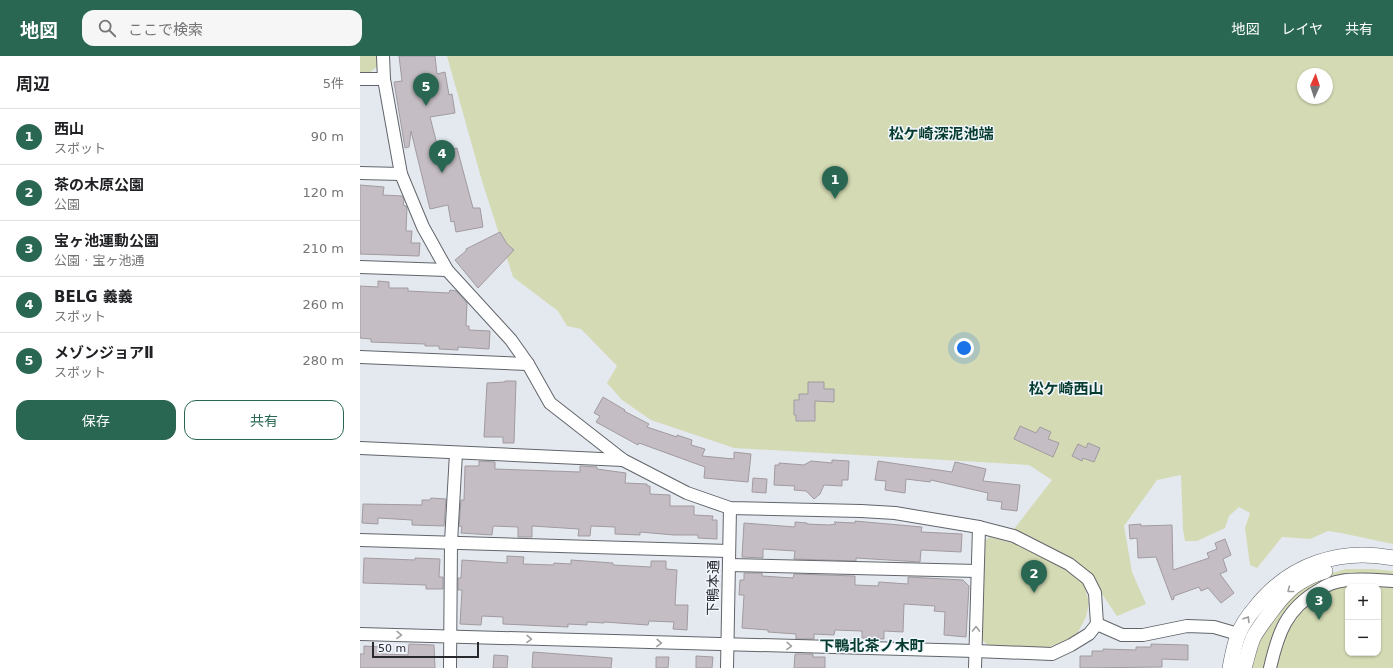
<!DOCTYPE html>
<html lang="ja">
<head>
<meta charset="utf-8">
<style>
	:root { --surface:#fff; --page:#f6f6f6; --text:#202124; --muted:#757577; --line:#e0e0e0; --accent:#296753 }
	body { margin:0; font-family:"DejaVu Sans","Noto Sans JP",sans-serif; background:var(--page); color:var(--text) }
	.controls { position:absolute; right:12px; bottom:12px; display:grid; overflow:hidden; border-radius:8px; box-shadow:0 1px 3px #0004 }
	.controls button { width:36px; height:36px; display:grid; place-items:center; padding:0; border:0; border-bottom:1px solid var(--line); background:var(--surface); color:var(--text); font:20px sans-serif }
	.compass { position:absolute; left:937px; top:12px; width:36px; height:36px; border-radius:50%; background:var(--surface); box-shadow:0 1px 3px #0004; rotate:3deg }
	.scale { position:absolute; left:12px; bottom:10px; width:107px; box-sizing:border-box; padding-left:4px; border:2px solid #282a2d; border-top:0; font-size:11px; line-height:14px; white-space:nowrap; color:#282a2d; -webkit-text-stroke:3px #f2f6fe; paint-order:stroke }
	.you { position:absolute; left:604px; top:292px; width:14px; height:14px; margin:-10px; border:3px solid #fff; border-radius:50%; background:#1a73e8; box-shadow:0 0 0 6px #1a73e833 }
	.badge { display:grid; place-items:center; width:26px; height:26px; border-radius:50%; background:var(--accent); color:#fff; font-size:13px; font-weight:700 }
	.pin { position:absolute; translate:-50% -33px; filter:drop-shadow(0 1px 2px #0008) }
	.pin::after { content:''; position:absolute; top:21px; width:14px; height:12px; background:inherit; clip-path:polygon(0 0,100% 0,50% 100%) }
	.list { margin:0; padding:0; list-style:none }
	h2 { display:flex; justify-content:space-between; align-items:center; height:52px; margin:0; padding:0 16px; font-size:17px }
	h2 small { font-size:13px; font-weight:400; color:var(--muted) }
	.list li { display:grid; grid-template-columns:26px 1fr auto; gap:12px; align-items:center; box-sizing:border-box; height:56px; padding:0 16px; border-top:1px solid var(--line) }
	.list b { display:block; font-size:15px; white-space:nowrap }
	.list p { margin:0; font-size:13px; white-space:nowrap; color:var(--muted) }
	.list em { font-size:13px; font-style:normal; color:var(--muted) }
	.actions { display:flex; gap:8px; padding:12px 16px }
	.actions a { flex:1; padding:9px 0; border:1px solid var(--accent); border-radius:12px; text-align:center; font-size:14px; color:var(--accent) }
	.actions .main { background:var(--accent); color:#fff }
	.icon { flex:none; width:22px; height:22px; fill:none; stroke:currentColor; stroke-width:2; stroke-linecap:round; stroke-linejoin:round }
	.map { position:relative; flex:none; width:1033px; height:612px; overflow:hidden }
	header { display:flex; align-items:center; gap:24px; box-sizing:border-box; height:56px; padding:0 20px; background:var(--accent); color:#fff }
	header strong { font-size:19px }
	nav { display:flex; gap:22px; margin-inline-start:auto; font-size:14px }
	.search { width:280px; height:36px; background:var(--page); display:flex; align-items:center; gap:10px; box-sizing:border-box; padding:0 14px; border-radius:12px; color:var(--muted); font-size:15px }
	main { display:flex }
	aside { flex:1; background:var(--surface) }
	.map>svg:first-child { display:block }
	.green { fill:#d4dab3; fill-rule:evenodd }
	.building { fill:#c4bdc3; stroke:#a19ba0 }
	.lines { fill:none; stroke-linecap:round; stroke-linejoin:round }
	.minor-casing { stroke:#61656b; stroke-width:14 }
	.tertiary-casing { stroke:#61656b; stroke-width:16 }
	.minor { stroke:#fff; stroke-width:12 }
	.tertiary { stroke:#fff; stroke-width:15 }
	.oneway { stroke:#9e9fa0 }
	.labels { text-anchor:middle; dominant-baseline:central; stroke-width:3; stroke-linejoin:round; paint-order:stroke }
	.street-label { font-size:14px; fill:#282a2d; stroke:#f2f6fe }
	.neighbourhood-label { font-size:15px; font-weight:bold; fill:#053c2d; stroke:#f2f6fe }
</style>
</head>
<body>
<header>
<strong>地図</strong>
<div class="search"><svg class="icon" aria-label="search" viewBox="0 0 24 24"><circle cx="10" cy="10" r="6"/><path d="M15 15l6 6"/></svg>ここで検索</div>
<nav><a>地図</a><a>レイヤ</a><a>共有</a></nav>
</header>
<main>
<aside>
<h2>周辺<small>5件</small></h2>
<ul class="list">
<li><span class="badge">1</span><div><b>西山</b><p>スポット</p></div><em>90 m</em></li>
<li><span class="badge">2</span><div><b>茶の木原公園</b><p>公園</p></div><em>120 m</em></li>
<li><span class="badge">3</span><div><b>宝ヶ池運動公園</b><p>公園 · 宝ヶ池通</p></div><em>210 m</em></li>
<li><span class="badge">4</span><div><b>BELG 義義</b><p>スポット</p></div><em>260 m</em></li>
<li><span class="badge">5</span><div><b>メゾンジョアⅡ</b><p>スポット</p></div><em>280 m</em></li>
</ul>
<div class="actions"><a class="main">保存</a><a>共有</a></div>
</aside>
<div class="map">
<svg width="1033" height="612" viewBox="0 0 1033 612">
	<rect width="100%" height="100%" fill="#e4e9f0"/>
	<!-- green -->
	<g class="green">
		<path d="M0,0H17L18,10L9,17H0Z"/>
		<path d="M87,0H1033V488L981,477L968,475L950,483L922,481L897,512L890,509L885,472L890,457L879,451L869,460L865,472L837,485H825L823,473L821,419L797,424L764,470L772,516L786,548L757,560L727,516L700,499L654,473L692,424L669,409L374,392L291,364L262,344L247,327L257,310L221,273L207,270L198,255L153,221L122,125ZM943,18H967V42H943Z"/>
		<path d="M630,481L667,491L715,510L724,527L729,547L726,561L717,578L705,585L687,592H631L620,582L622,486Z"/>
		<path d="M986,513H1013L1033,515V520C985,513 946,520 919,565C911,579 909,597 905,612H892L900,584L917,555L932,538L962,520Z"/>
		<path d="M975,529H1033V612H914L917,593L936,555ZM988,531H1018V597H988Z"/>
	</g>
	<!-- building -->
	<g class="building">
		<path d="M39,0H75L77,18L85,16L89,39L92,38L95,57L70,61L79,96L97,92L113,152H120L123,171L96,176L94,165L91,166L88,149L70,153L51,75L49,91L45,92L34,26L42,25Z"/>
		<path d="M0,129L24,131L23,139L42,140L44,144L43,149L46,150L47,152L46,175H52L51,187H60L59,200L0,198Z"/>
		<path d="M140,176L147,188L154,194L118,232L95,204L106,195V193Z"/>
		<path d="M18,225L29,226V232H48V235L89,237L90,234L96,235L107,247L106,270H109V274L130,275L129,293L98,291V294L79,293V290H65V288L11,286V283L0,282V230L18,231Z"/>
		<path d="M145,325H156L154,387H143V381H124L127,327L145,326Z"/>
		<path d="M448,326H464V333H474V346L455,345V365H436V359H434V344H439V338H448Z"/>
		<path d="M243,341L265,354L264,355L289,368L287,371L317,381V379L332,384L331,389L345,393L342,400L374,403V396L391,398L388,426L344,422L345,411L279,387L278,389L236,366L240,360L234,357Z"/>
		<path d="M660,370L676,377L680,371L691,376L688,383L699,387L693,401L654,383Z"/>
		<path d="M728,387L740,392L734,406L723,402L722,405L712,400L718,388L726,392Z"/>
		<path d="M472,404L489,405L488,424H482V430L464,429L460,438L454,443L446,435L434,434L435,430L414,429L415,409H419V407L444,409L451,405L472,407Z"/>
		<path d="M119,405L135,406V413L220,416V410L237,411V413L266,417L265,427L287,428V430H290V438L310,439V450H334V459L353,460L352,464H357V483L338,482V479H314L280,476V479L255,478V471L231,470L230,480H218L219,473L172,470V481H158V471L133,470L132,479L101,477L102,471L99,470L101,444H104L105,410H119Z"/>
		<path d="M518,405L592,416L595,406L626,413L623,425L660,429L657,455L641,453L642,446L627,444L628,437L571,424L570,426L546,423L545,437L525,434L526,425L515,424Z"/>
		<path d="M393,422L407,423L406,437L392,436Z"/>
		<path d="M71,442L86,443L84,470L52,469V464L18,462V468L2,467L3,448L62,449V444H70Z"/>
		<path d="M495,465L562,471L561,476L602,478L601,496L561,494L560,506L496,502V505L434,503L435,495L403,493V502L382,501L384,467L435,471V466L447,467V468L469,469L476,468L474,466L495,467Z"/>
		<path d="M781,468V470L812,469L813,514L849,502L847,497L857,493L855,487L865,483L871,499L863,503L867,515L860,518L874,537L861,547L848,532L841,535L839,531L814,540V543L812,544L796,501L778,502L777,482L770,483L769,469Z"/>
		<path d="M147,500L164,501L163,508L193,509L194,507L211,508V504L253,507V509L291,511V505H306V513L317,514L315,549H328L327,574L313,573L314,566L289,565L288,569L244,566V567L227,566V569L208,568V571L143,568V561L122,560L121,569L100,568L102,534H98V522H101L102,504L147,507Z"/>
		<path d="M4,502L55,504V502L80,503L79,521H83V533H66V529L3,527Z"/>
		<path d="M384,517H402V520L433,522L434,518L495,520V529L518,530L519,526L548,528V521L603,524L609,530L606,581L584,579L585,556L574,555L575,550L544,548L543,576L524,575V583L502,582V575L475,574L474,579L454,578V583H436V578L408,576V574L382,572L384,539H379L380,524H384Z"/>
		<path d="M49,588L74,589L75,612H0V598H4V590L22,591V598L48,599Z"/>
		<path d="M791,588L828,589V604L802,603V611L720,612V600H732V595H743V593L776,594V591H791Z"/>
		<path d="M173,596L252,602L251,612H172Z"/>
		<path d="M435,598H453V601H465V612H434Z"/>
		<path d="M134,599L148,600L147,612H133Z"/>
		<path d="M336,600L353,601L352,612H336Z"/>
		<path d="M296,601H309L308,612H296Z"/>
	</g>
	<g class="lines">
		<!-- minor casing -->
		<g class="minor-casing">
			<g id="minor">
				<path d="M0,23H24"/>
				<path d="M0,117L41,118"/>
				<path d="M0,211L87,214"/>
				<path d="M0,301L168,308"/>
				<path d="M0,392L263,404"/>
				<path d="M0,484L369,495"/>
				<path d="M369,509L617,515"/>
				<path d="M737,568L762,579H783L827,570L854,571L878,578"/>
				<path d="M0,578L615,595L692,598L711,589L729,578L737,568L735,537L728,523L709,508L654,480L619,471L535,457L501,455L370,452L327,437L263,404L190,347L168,308L151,284L87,214L63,171L41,118L24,23L23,0"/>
				<path d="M90,612L91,486L96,397"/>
				<path d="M367,612L370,452"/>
				<path d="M615,612L619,471"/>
				<path d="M910,612C918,577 926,553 959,534C965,530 973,526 981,525C998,522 1016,524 1033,525"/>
			</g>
		</g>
		<!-- tertiary casing -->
		<g class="tertiary-casing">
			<g id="tertiary">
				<path d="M870,612C872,601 874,590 878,579C882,569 889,559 896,551C930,508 980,492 1033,502"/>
				<path d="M884,612C887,602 889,592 893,582C897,574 904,565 910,557C926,535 938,523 965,515"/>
			</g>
		</g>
		<!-- minor -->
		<use href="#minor" class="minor"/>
		<!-- tertiary -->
		<use href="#tertiary" class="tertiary"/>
	</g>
	<!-- one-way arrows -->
	<defs><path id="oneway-chevron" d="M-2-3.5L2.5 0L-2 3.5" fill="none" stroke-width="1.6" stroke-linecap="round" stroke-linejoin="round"/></defs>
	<g class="oneway">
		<use href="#oneway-chevron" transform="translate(930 534) rotate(142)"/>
		<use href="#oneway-chevron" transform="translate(887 563) rotate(-58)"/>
		<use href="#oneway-chevron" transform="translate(616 573) rotate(-89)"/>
		<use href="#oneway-chevron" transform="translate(39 579) rotate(1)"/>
		<use href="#oneway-chevron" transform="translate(169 583) rotate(2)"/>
		<use href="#oneway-chevron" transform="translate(299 587) rotate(2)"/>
		<use href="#oneway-chevron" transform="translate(429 590) rotate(1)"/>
	</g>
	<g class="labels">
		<!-- street labels -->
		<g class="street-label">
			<text transform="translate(353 532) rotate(-89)">下鴨本通</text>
		</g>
		<!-- neighbourhood labels -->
		<g class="neighbourhood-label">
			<text x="581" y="78">松ケ崎深泥池端</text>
			<text x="706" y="333">松ケ崎西山</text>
			<text x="512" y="590">下鴨北茶ノ木町</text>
		</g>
	</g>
</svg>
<div class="controls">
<button>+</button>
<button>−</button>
</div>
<svg class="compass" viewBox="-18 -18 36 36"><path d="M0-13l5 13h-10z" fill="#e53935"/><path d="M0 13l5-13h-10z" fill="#757577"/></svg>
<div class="scale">50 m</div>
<div class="you"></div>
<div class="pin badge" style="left:475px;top:143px">1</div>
<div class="pin badge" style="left:674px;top:537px">2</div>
<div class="pin badge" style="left:959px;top:564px">3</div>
<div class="pin badge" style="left:82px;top:117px">4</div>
<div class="pin badge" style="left:66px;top:50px">5</div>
</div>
</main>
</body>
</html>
